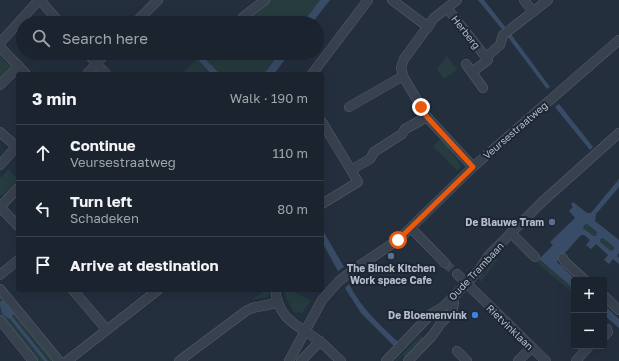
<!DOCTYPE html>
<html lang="en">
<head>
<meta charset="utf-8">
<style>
	:root { --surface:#1b232e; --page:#282f3a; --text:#f1f3f6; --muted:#a0a4aa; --line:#39404a }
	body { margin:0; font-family:"Golos Text",sans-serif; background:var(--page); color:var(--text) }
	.controls { position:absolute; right:12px; bottom:12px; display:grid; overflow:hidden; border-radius:4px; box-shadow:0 4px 16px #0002 }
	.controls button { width:36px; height:36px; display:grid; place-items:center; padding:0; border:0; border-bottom:1px solid var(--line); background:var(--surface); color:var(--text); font:20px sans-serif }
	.stop { position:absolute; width:12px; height:12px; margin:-9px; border:3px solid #ea580c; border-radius:50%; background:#fff }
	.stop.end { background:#ea580c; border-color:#fff; box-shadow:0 1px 4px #0008 }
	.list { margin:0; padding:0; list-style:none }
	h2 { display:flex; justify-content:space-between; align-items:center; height:52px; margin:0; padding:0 16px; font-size:17px }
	h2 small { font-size:13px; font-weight:400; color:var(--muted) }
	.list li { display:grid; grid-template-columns:26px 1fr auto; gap:12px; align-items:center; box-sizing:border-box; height:56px; padding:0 16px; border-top:1px solid var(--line) }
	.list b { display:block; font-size:15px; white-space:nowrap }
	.list p { margin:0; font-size:13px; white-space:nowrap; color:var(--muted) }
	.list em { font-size:13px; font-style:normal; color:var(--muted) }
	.icon { flex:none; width:22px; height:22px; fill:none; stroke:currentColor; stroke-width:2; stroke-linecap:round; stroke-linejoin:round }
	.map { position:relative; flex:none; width:619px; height:361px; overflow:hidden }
	.search { position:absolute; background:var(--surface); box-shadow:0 4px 16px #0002; left:16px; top:16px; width:308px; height:44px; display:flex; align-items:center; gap:10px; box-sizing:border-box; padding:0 14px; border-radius:22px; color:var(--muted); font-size:15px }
	.panel { position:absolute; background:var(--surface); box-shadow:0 4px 16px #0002; left:16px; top:72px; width:308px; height:220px; border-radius:4px }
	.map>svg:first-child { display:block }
	.green { fill:#263c3f }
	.water { fill:#394c67; fill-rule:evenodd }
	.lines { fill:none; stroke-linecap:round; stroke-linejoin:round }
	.minor-tunnel { stroke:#3a4453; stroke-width:9; stroke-dasharray:9 4.5; stroke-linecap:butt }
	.minor-casing { stroke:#565f6c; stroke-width:10 }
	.minor { stroke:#38414e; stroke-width:9 }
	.route { stroke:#ea580c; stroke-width:5 }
	.service-dot { fill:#5c6f8a; stroke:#1d2633; stroke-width:1.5 }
	.shop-dot { fill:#3f7fe0; stroke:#1d2633; stroke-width:1.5 }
	.labels { text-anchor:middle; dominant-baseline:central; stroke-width:4; stroke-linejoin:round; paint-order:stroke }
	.street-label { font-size:10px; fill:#b4bcc9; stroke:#1d2633 }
	.poi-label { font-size:10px; font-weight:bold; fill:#b4bcc9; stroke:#1d2633; text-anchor:end }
</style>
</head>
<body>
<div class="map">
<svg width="619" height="361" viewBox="0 0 619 361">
	<rect width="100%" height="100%" fill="#242f3e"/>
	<!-- green -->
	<g class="green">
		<path d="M269,0H324L306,23H242Z"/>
		<path d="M201,53H282L265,74H214L200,54Z"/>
		<path d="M0,56L11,67L0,79Z"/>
		<path d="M447,56L457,70L444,79L437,69Z"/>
		<path d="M197,59L210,74H181Z"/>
		<path d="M439,140L443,141L461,165V167L457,171L433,146Z"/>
		<path d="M9,169L12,172L11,173L15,177L17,176L18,177V182H16L2,196L0,195V178Z"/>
		<path d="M587,224L597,233L596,236L593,237L583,228L584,225Z"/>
		<path d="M603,238L614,247V250L611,251L600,242V239Z"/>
		<path d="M495,258L497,260L481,282L479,279L486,272Z"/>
		<path d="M538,259L574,289V293L552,276L536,261Z"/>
		<path d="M266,290H268L269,294L267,297L251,300Z"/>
		<path d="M284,290H292L301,296L311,300L302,313L294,312L286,298Z"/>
		<path d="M0,291L57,361H48L12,316L13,314L3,301L0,302Z"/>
		<path d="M0,310L5,316L10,319L44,361H35L0,318Z"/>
		<path d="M421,336L424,340H422L411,351L412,352L406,358L403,355L397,361H395L410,346Z"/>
	</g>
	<!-- water -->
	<g class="water">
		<path d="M320,0H330L312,23H303Z"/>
		<path d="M478,0H484L506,28L503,29L501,28Z"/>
		<path d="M510,33L550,87L547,89L507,36Z"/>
		<path d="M192,53H199L220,74H211Z"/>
		<path d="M280,53H290L274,74H264Z"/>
		<path d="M559,104L593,147L590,150L555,107Z"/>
		<path d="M619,179V187L596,214L595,221L619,240V253L617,256L619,258V264L613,259L609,264L604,260L608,255L596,244L591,249L586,245L590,240L584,235H581L557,262L576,280H574V289L539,259L553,245L550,242L575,218L569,211L573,207L571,205L573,202L587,213H591ZM587,224L597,232L596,236H593L583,228L584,225ZM603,238L614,247V250L611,251L600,242V239Z"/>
		<path d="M322,229L344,267L338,271L322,242Z"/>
		<path d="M349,284C361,308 379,324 398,342L394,346L361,313L345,288Z"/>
		<path d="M1,301H3L14,314L12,316L48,361H44L10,319C2,316 0,310 0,302Z"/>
		<path d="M604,305L619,319V328L604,315Z"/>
	</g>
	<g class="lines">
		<!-- minor-tunnel -->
		<path class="minor-tunnel" d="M445,263L457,274"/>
		<!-- minor casing -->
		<g class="minor-casing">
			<g id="minor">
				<path d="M40,0L60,23"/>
				<path d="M392,0L428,27"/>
				<path d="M457,0L434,18L404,59L401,68L403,76L427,117L473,167"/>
				<path d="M524,0L533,12"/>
				<path d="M447,8L488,60L472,72"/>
				<path d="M243,17L265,0"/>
				<path d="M135,23L158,0"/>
				<path d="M0,43L39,0"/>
				<path d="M0,47L26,74"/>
				<path d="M87,53L106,74"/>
				<path d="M486,57L500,45L503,35L548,0"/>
				<path d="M466,64L483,88"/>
				<path d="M87,74L106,53"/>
				<path d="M312,74L368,0"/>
				<path d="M0,85L19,66"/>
				<path d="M349,107L403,76"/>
				<path d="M322,122L351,170L370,159L374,152L402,134L405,129L427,117"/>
				<path d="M0,132L17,147"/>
				<path d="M0,165L18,145"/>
				<path d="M322,204L358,182L351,170"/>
				<path d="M0,207L18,226"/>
				<path d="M0,207L18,188"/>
				<path d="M411,228L445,263"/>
				<path d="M511,233L535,257"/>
				<path d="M563,258L565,262L585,280"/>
				<path d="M457,274L546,361"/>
				<path d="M0,275L18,260"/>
				<path d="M0,289L59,361"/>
				<path d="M73,290L107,330"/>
				<path d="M275,290C280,321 295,323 318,340C326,346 333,354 341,361"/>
				<path d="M604,296L619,310"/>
				<path d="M0,320L33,361"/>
				<path d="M604,329H607L608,332L604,336"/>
				<path d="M457,351L467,361"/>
				<path d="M67,361L158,290"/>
				<path d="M179,361L246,311L252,308L277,303"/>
				<path d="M289,361L322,300L339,281L356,268L398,240L473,167L619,40"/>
				<path d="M301,361L320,341"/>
				<path d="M386,361L431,314L443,307L466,284L479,270L489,255L542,202L619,133"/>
				<path d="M408,361L432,336L441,323L452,312L454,303"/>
				<path d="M518,361L531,348"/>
				<path d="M576,361L589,346"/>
			</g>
		</g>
		<!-- minor -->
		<use href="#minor" class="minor"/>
	</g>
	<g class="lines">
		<!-- route -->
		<path class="route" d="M398,240L473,167L427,117L421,107"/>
	</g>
	<!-- markers -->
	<g class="service-dot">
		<circle cx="552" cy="222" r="4"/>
		<circle cx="391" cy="256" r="4"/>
	</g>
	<circle class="shop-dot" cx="475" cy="315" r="4"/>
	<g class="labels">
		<!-- street labels -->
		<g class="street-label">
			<text transform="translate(466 32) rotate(52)">Herberg</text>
			<text transform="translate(515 130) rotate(-41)">Veursestraatweg</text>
			<text transform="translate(476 271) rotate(-47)">Oude Trambaan</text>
			<text transform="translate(510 327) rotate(44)">Rietvinklaan</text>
		</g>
		<!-- poi labels -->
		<g class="poi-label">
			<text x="544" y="222">De Blauwe Tram</text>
			<text x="391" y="268" text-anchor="middle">The Binck Kitchen<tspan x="391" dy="12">Work space Cafe</tspan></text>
			<text x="467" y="315">De Bloemenvink</text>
		</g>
	</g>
</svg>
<div class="controls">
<button>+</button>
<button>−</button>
</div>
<div class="stop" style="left:398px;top:240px"></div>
<div class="stop end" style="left:421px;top:107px"></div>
<div class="search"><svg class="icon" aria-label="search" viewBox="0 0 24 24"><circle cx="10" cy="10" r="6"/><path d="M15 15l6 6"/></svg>Search here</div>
<section class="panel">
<h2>3 min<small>Walk · 190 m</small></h2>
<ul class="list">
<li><svg class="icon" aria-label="ahead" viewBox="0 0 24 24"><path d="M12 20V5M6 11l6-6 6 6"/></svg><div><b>Continue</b><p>Veursestraatweg</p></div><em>110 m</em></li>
<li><svg class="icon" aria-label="left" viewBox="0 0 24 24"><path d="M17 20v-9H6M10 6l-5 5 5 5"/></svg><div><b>Turn left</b><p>Schadeken</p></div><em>80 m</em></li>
<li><svg class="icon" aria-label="arrive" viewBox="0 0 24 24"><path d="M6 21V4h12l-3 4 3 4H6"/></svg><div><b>Arrive at destination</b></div></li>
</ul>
</section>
</div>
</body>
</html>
